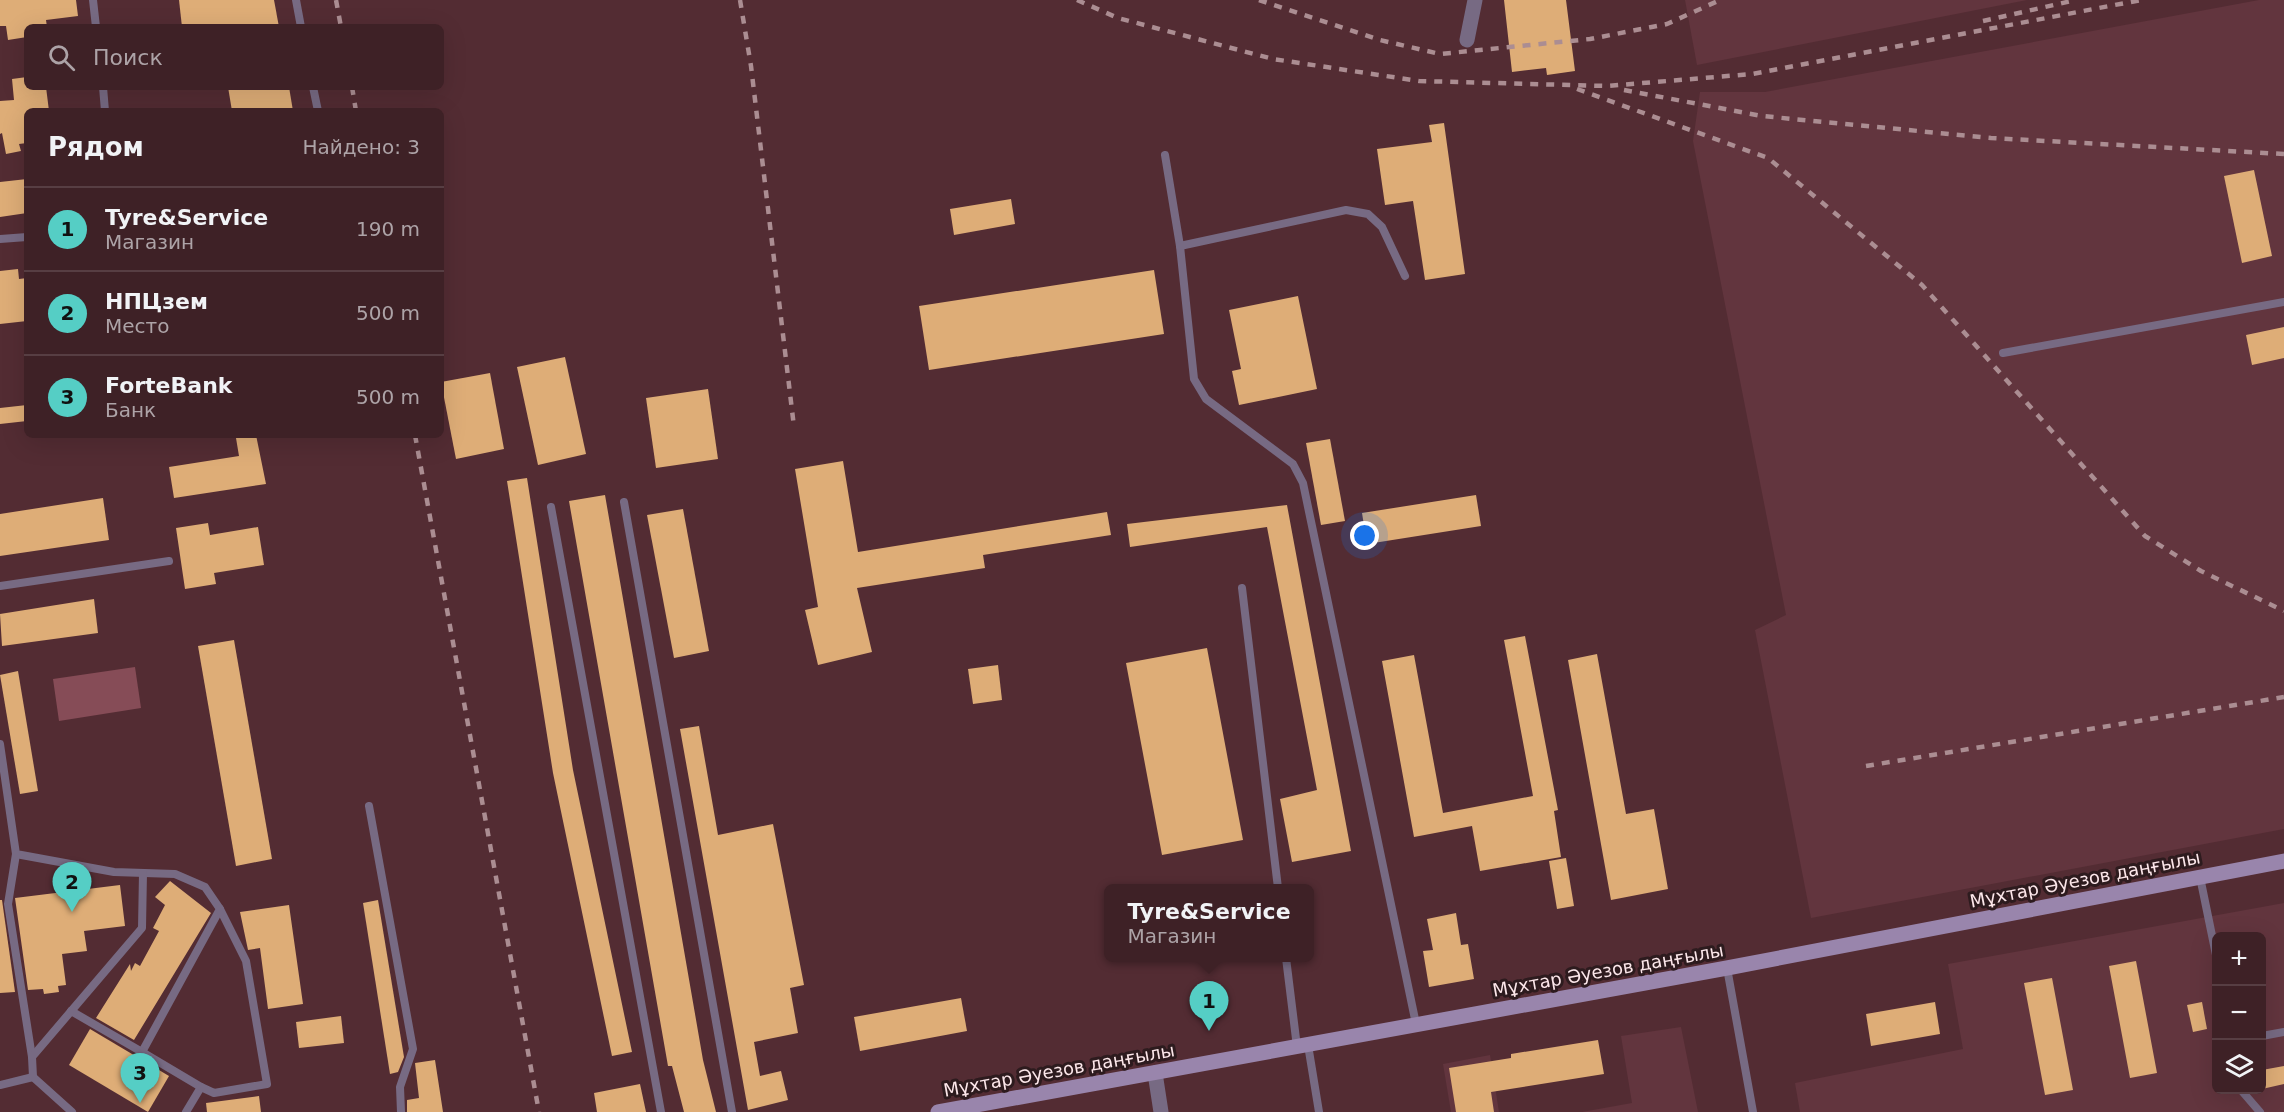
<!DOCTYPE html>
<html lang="ru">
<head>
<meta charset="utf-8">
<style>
	:root { --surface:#3e2126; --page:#45292e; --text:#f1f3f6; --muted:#ada3a7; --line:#573e43; --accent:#55cec5 }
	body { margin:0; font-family:"DejaVu Sans",sans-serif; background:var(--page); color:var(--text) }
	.controls { position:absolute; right:18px; bottom:18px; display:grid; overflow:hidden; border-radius:9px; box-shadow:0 6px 24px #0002 }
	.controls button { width:54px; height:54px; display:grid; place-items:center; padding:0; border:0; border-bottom:2px solid var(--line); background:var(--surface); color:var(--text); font:30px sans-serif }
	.you { position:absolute; left:1365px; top:536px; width:21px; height:21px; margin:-15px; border:4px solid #fff; border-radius:50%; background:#1a73e8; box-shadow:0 0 0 9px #1a73e833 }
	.badge { display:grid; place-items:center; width:39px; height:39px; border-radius:50%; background:var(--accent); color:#111; font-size:20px; font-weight:700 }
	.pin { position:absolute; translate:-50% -50px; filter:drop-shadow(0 2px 3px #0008) }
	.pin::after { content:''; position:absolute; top:32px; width:21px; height:18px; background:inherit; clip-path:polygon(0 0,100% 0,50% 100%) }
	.popup { position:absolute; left:1104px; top:884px; width:210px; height:78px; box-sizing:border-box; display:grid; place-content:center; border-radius:9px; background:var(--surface); filter:drop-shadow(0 2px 4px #0005); font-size:20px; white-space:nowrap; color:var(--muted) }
	.popup b { font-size:22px; color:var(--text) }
	.popup::after { content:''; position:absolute; left:50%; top:100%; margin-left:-12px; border:12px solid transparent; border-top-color:var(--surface) }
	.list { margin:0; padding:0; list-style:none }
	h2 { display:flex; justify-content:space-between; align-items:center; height:78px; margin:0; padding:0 24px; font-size:26px }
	h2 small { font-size:20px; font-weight:400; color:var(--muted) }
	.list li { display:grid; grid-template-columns:39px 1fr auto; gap:18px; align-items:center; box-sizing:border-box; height:84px; padding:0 24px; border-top:2px solid var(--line) }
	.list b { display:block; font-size:22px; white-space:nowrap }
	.list p { margin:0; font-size:20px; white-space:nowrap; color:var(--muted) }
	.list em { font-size:20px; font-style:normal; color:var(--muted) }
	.icon { flex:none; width:33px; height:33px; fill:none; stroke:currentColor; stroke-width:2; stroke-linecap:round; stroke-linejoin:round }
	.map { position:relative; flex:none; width:2284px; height:1112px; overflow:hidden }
	.search { position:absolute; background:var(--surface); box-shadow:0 6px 24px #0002; left:24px; top:24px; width:420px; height:66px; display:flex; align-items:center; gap:15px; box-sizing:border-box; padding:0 21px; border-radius:9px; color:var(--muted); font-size:22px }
	.panel { position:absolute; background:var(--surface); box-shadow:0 6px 24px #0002; left:24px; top:108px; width:420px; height:330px; border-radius:9px }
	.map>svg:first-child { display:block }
	.built { fill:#62353e; fill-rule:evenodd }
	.green { fill:#864c57 }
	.building { fill:#dead77 }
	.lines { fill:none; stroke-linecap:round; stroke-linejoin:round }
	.service { stroke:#776a83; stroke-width:8 }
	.minor { stroke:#776a83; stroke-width:15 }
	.secondary { stroke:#9985ac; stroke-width:15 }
	.rail { stroke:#ab8d92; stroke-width:4.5; stroke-dasharray:8 8; stroke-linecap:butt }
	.labels { text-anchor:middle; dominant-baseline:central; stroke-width:6; stroke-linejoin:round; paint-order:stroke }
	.street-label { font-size:18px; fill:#fce7ea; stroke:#2d1b1e }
</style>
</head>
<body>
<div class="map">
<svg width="2284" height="1112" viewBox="0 0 2284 1112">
	<rect width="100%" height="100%" fill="#532c33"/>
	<!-- built -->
	<g class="built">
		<path d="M1685,0H2027L1697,65Z"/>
		<path d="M2259,0H2284V829L1811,918L1755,630L1786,615L1693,141L1700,92H1765Z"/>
		<path d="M2284,903V1112H1800L1795,1083L1963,1049L1948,964ZM2216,936H2262V1090H2216Z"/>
		<path d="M1681,1027L1698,1112H1582L1632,1103L1621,1036Z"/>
		<path d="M1490,1055L1499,1112H1451L1443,1064Z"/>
	</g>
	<!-- green -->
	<path class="green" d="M135,667L141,708L59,721L53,679Z"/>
	<!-- building -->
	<g class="building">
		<path d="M0,0H76L78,16L46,20L47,27H27V37L8,40L6,26H0Z"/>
		<path d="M179,0H274L279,27H182Z"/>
		<path d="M1504,0H1566L1575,71L1547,75L1546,68L1512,72Z"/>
		<path d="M27,77V87H46L49,111H27V143L19,144L21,151L6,154L2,133L0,134V101L14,100L12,79Z"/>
		<path d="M228,87H289L293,111H232Z"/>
		<path d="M1444,123L1465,274L1425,280L1413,201L1385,205L1377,149L1432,142L1429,125Z"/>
		<path d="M2254,170L2272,256L2242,263L2224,176Z"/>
		<path d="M27,179V213L0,217V182Z"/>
		<path d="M1011,199L1015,224L954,235L950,209Z"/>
		<path d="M18,269L19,279L27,278V321L0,324V271Z"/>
		<path d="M1154,270L1164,334L929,370L919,306Z"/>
		<path d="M1298,296L1317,389L1239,405L1232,371L1241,369L1229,310Z"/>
		<path d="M2284,327V358L2252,365L2246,335Z"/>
		<path d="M565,357L586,454L538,465L517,367Z"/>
		<path d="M490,373L504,449L456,459L441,382Z"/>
		<path d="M708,389L718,459L656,468L646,398Z"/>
		<path d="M27,405V421L0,424V408Z"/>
		<path d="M256,435L266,484L174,498L169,467L239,456L236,438Z"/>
		<path d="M1330,439L1345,521L1321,525L1306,443Z"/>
		<path d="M843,461L858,552L1107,512L1111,535L983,555L985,568L857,588L872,652L818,665L805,610L818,607L795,469Z"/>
		<path d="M527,478L573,770L632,1052L612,1056L553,773L507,481Z"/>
		<path d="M605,495L703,1060L716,1112H684L672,1066H668L569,501Z"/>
		<path d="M1476,495L1481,526L1367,544L1362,513Z"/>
		<path d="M103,498L109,540L0,556V514Z"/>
		<path d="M1287,505L1351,851L1292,862L1280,799L1317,790L1267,527L1130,547L1127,524Z"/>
		<path d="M683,509L709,651L674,658L647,515Z"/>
		<path d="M208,523L210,535L258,527L264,565L214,573L216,584L185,589L176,528Z"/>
		<path d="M94,599L98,633L2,646L0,614Z"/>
		<path d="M1525,636L1558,810L1554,811L1561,857L1480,871L1472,826L1414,837L1382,661L1414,655L1443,813L1533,796L1504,640Z"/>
		<path d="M234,640L272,859L236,866L198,646Z"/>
		<path d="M1207,648L1243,840L1162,855L1126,663Z"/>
		<path d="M1597,654L1626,814L1654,809L1668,889L1611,900L1568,660Z"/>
		<path d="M998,665L1002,700L973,704L968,669Z"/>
		<path d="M18,671L38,791L20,794L0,675Z"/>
		<path d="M699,726L718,835L773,824L804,985L790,988L798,1033L754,1042L760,1076L781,1071L788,1100L748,1110L680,729Z"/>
		<path d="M1566,858L1574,906L1557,909L1549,861Z"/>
		<path d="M170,881L211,913L134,1040L96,1018L130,964L131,971L135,963L140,966L159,931L153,928L165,905L155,897Z"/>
		<path d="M120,885L125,926L84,931L87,951L62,954L66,985L58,986L59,992L44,994L43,989L28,990L15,898Z"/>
		<path d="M0,900H2L15,992L0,993Z"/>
		<path d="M378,900L404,1057L398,1072L390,1074L363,903Z"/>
		<path d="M289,905L303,1004L268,1009L260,948L248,950L240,912Z"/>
		<path d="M1456,913L1461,945L1468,944L1474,979L1429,987L1423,951L1433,950L1427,919Z"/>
		<path d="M2136,961L2157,1073L2130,1078L2109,966Z"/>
		<path d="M2052,978L2073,1090L2045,1095L2024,983Z"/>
		<path d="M961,998L967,1031L860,1051L854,1017Z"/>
		<path d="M1935,1002L1940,1034L1871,1046L1866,1014Z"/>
		<path d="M2202,1002L2207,1029L2193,1032L2187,1005Z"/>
		<path d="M341,1016L344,1043L299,1048L296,1022Z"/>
		<path d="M90,1029L169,1076L148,1112L69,1065Z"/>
		<path d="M1598,1040L1604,1074L1491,1092L1494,1112H1456L1449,1068L1511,1058V1054Z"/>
		<path d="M435,1060L443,1112H407V1100L419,1098L415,1063Z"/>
		<path d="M2284,1066V1084L2262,1089V1070Z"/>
		<path d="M640,1084L646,1112H597L594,1093Z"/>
		<path d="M259,1096L261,1112H207L206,1103Z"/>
	</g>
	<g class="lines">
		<!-- service -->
		<g class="service">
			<path d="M93,0L96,27"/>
			<path d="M296,0L301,27"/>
			<path d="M103,87L105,111"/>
			<path d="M313,87L318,111"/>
			<path d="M1165,155L1180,246L1194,379L1206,399L1293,464L1303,483L1416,1024"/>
			<path d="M0,239L27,237"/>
			<path d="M1180,246L1346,210L1368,214L1382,227L1405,276"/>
			<path d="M2003,353L2284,302"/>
			<path d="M624,502L732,1112"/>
			<path d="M551,507L661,1112"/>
			<path d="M0,586L169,561"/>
			<path d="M1242,588L1278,888"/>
			<path d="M0,744L16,854L114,872L175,874L205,887L220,909L142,1052L201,1087L186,1112"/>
			<path d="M369,806L413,1049L400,1087L401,1112"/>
			<path d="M16,854L8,904L32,1057"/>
			<path d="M2200,877L2216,955"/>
			<path d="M1286,958L1297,1047"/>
			<path d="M1727,968L1753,1112"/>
			<path d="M71,1011L142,1052"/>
			<path d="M2262,1036L2284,1032"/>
			<path d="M1308,1045L1319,1112"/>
			<path d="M0,1085L33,1077"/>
			<path d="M201,1087L214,1093L267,1084L246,961L220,909"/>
			<path d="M2241,1090L2260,1112"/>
			<path d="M72,1112L33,1077L32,1057L142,928L143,873"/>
		</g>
		<!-- minor -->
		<g class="minor">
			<path d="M1467,40L1475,0"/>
			<path d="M1155,1073L1161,1112"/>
		</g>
		<!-- secondary -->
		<path class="secondary" d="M938,1112L1727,968L2284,861"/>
		<!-- rail -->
		<g class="rail">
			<path d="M336,0L341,27"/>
			<path d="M740,0L751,66L794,427"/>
			<path d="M1077,0L1118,18L1273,59L1419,81L1607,86L1752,74L2141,0"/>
			<path d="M1259,0L1380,40L1440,54L1590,39L1667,24L1720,0"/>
			<path d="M1983,21L2076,0"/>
			<path d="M352,87L356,111"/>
			<path d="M1577,89L1768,158L1922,285L2145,536L2201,571L2284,611"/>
			<path d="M1624,90L1762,116L1991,138L2284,154"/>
			<path d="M415,435L539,1112"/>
			<path d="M1866,766L2284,697"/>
		</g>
	</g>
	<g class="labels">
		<!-- street labels -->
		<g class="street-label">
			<text transform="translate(2085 879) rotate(-11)">Мұхтар Әуезов даңғылы</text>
			<text transform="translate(1608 970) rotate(-10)">Мұхтар Әуезов даңғылы</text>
			<text transform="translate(1059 1070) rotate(-10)">Мұхтар Әуезов даңғылы</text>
		</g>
	</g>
</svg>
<div class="controls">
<button>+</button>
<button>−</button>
<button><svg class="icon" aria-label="layers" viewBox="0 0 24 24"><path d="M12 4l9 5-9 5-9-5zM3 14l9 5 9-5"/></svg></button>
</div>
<div class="you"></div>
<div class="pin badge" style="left:1209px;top:1031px">1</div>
<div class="popup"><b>Tyre&amp;Service</b>Магазин</div>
<div class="pin badge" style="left:72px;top:912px">2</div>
<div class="pin badge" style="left:140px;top:1103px">3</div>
<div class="search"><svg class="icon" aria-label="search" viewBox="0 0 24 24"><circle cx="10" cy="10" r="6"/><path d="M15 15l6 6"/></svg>Поиск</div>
<section class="panel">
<h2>Рядом<small>Найдено: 3</small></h2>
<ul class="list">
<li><span class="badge">1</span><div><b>Tyre&amp;Service</b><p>Магазин</p></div><em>190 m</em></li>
<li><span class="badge">2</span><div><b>НПЦзем</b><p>Место</p></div><em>500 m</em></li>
<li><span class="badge">3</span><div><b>ForteBank</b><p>Банк</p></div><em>500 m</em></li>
</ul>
</section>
</div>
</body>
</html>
